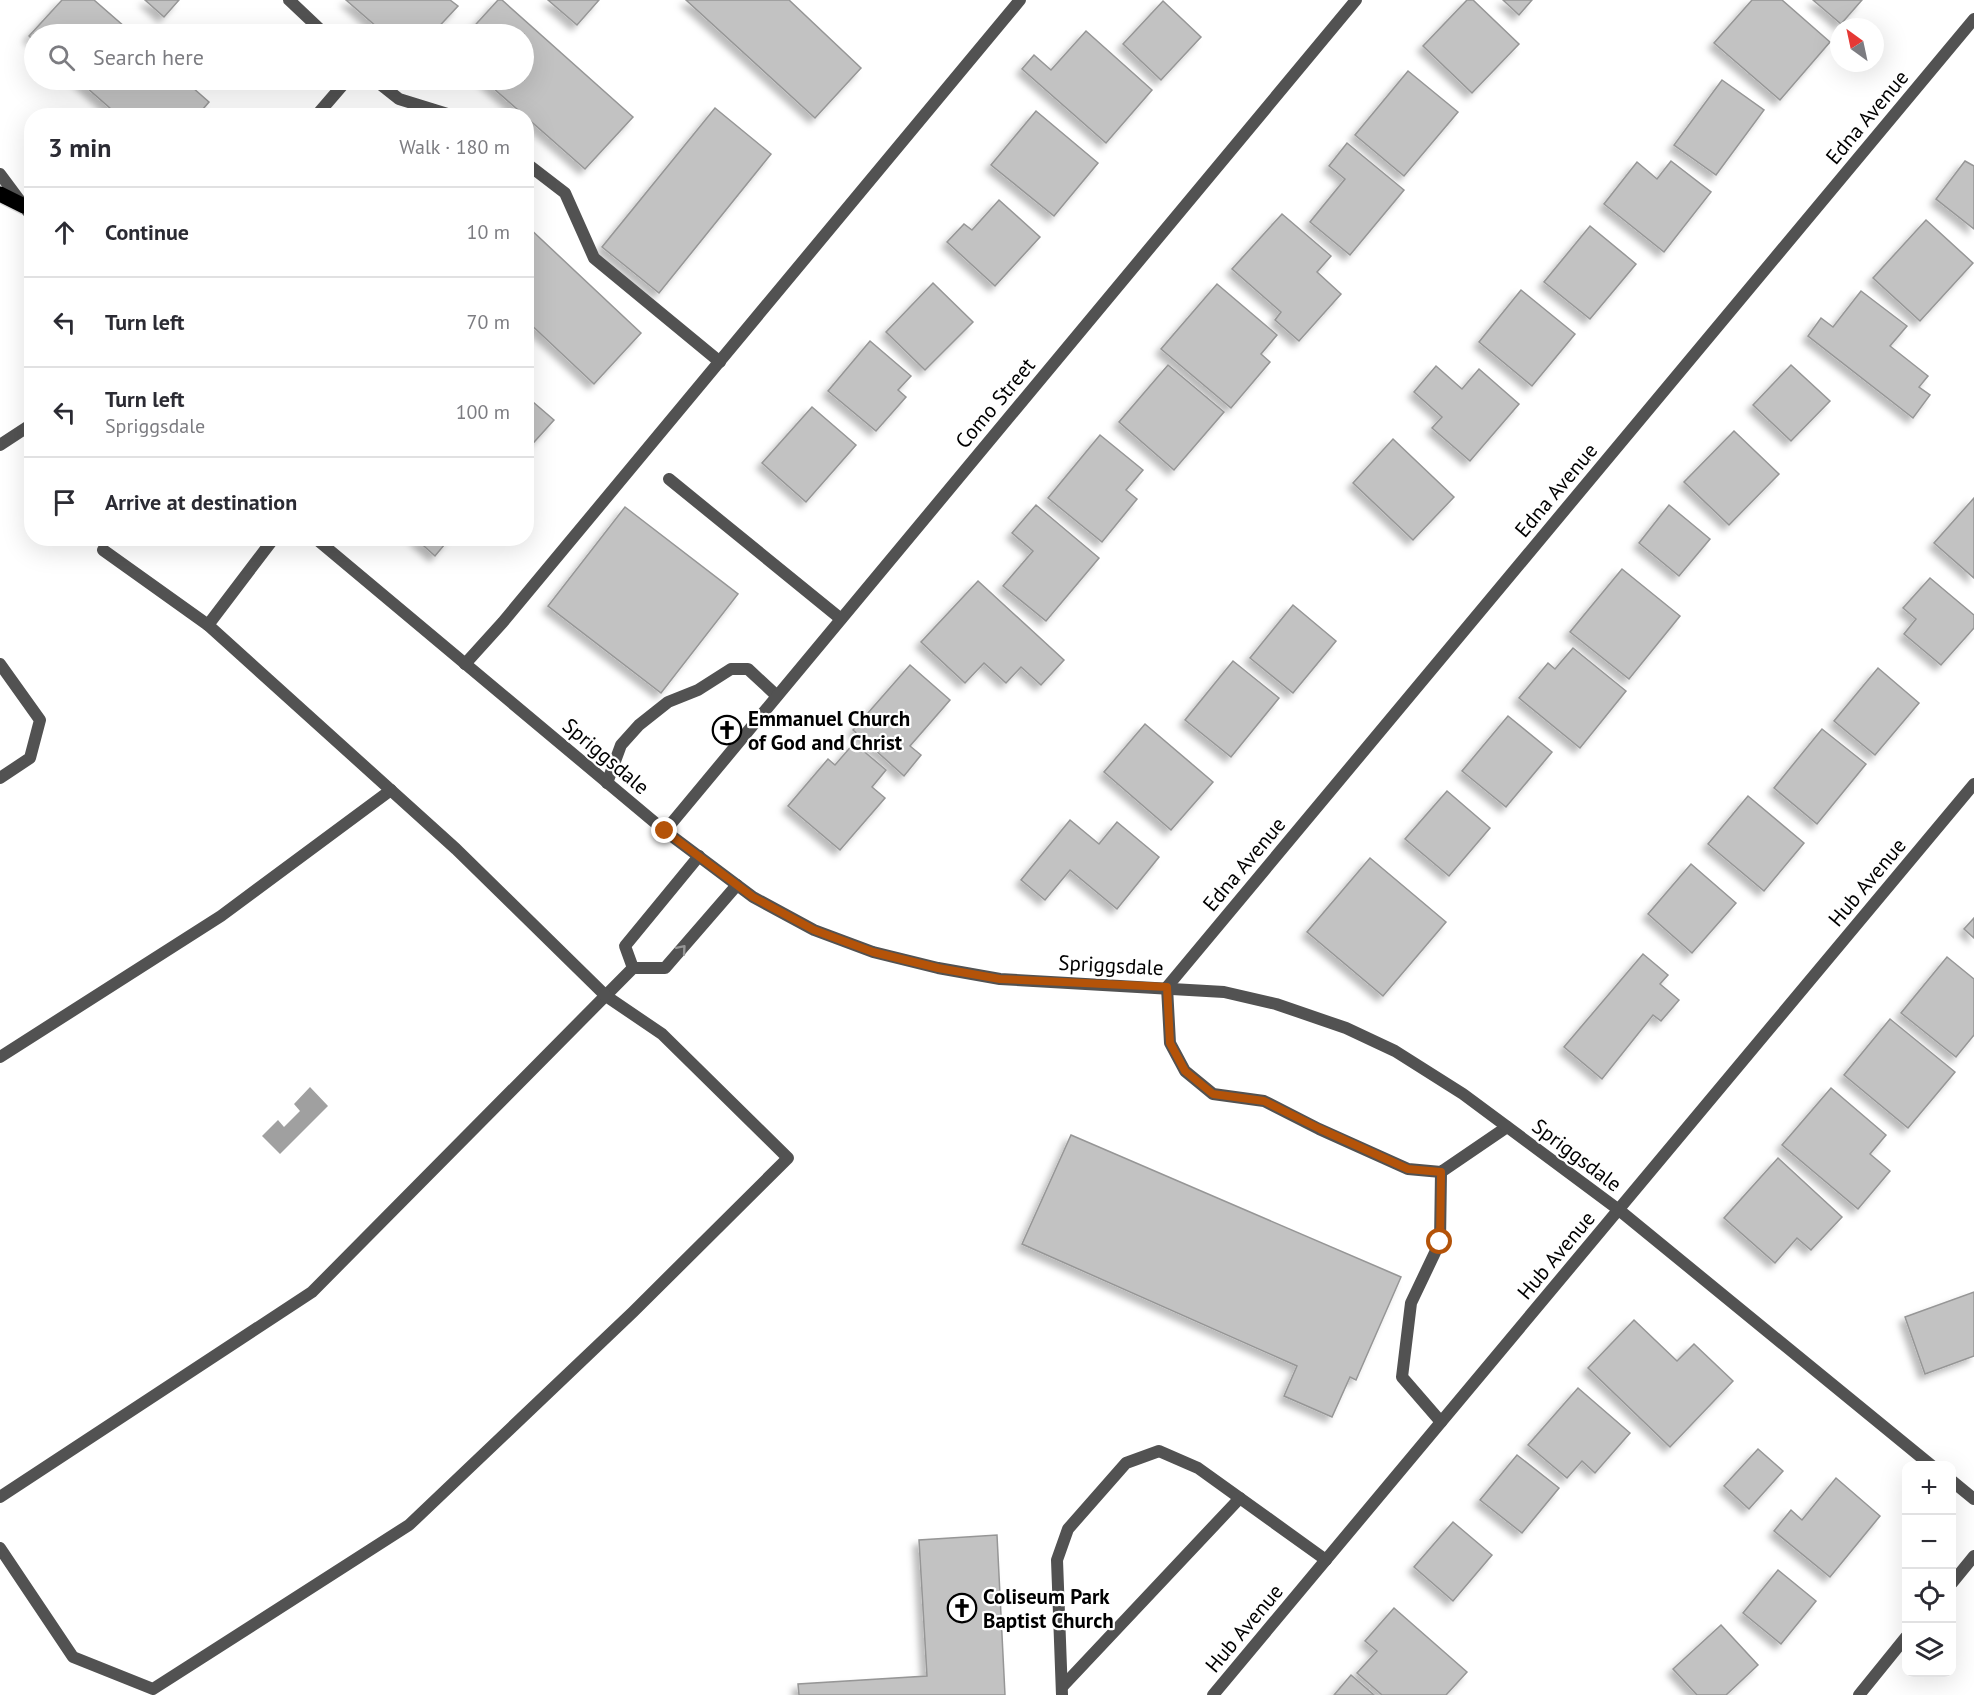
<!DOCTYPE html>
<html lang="en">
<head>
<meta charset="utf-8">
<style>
	:root { --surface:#fff; --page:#f2f2f3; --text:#2b2b33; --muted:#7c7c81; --line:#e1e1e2 }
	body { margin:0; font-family:"PT Sans",sans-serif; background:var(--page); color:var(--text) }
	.controls { position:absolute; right:18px; bottom:18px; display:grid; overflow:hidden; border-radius:12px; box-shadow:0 6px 24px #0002 }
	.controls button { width:54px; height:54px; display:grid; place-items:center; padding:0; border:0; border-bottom:2px solid var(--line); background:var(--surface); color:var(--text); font:30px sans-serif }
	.compass { position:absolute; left:1830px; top:18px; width:54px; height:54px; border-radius:50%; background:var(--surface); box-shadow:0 6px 24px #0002; rotate:327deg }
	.stop { position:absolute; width:18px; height:18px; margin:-14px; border:4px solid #b45309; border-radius:50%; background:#fff }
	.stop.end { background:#b45309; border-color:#fff; box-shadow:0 2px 6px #0008 }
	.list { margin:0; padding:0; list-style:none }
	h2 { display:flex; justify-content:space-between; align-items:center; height:78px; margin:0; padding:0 24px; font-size:26px }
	h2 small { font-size:20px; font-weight:400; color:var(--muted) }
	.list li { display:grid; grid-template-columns:39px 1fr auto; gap:18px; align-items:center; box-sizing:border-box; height:90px; padding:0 24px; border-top:2px solid var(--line) }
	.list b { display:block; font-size:22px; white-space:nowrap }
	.list p { margin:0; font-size:20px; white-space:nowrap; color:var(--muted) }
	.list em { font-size:20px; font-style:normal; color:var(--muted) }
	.icon { flex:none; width:33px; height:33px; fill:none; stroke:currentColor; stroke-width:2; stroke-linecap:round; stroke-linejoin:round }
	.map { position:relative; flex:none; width:1974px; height:1695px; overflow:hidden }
	.search { position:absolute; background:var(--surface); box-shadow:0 6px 24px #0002; left:24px; top:24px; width:510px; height:66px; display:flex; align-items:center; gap:15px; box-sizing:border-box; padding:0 21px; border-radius:33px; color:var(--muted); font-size:22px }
	.panel { position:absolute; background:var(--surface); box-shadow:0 6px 24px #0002; left:24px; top:108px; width:510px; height:438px; border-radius:24px }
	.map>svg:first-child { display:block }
	.water { fill:#a0a0a0 }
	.building { fill:#c2c2c2; stroke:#969696; stroke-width:1.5; filter:url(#shadow) }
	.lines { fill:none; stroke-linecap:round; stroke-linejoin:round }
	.primary-casing { stroke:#dbdbdb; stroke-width:18 }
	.service { stroke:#525252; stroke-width:12 }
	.minor { stroke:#525252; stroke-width:12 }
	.tertiary { stroke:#525252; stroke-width:12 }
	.primary { stroke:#000; stroke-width:15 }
	.oneway { stroke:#979797 }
	.route { stroke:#b45309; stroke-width:8 }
	.labels { text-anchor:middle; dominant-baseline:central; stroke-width:4.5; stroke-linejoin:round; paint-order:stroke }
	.street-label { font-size:21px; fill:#000; stroke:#fff }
	.poi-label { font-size:21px; font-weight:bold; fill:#000; stroke:#fff; text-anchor:start }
</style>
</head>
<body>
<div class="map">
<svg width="1974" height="1695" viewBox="0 0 1974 1695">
	<defs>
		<filter id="shadow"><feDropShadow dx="-5.5" dy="5.5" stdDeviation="3" flood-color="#0004"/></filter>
	</defs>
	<rect width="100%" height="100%" fill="#fff"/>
	<!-- water -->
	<path class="water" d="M310,1087L328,1106L280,1154L262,1136L278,1120L284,1127L300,1111L294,1104Z"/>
	<!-- building -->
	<g class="building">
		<path d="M62,0H94L133,34H34V41L29,36Z"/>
		<path d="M145,0H179L164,17Z"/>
		<path d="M346,0H450L458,6L432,34H385Z"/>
		<path d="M498,0H502L633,117L585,169L484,80H524V34H467Z"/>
		<path d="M548,0H599L577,25Z"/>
		<path d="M686,0H789L861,68L815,118Z"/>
		<path d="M1467,0H1473L1519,44L1472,93L1423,46Z"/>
		<path d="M1503,0H1532L1519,15Z"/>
		<path d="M1752,0H1782L1830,42L1780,100L1714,43Z"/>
		<path d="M1813,0H1862L1841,24Z"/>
		<path d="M1163,1L1201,37L1161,80L1123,44Z"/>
		<path d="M1086,31L1152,90L1106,143L1022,69L1034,55L1051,70Z"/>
		<path d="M1408,71L1458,112L1404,176L1355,135Z"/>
		<path d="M78,80H184L209,102L197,116H119Z"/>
		<path d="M1722,80L1764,110L1716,175L1674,145Z"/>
		<path d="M715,108L771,154L659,293L602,247Z"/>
		<path d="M1036,111L1098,163L1054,216L991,165Z"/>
		<path d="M1347,143L1404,190L1350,255L1310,222L1345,179L1329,166Z"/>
		<path d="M1671,161L1711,192L1664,252L1604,204L1637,162L1657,179Z"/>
		<path d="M1965,161L1974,166V229L1936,199Z"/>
		<path d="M999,200L1040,237L995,286L947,242L964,224L972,230Z"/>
		<path d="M1282,214L1331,256L1317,272L1341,294L1299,341L1275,320L1281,312L1232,269Z"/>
		<path d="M1926,220L1973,263L1920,321L1873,278Z"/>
		<path d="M526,225L641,333L594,384L526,320Z"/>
		<path d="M1590,226L1636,264L1590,319L1544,282Z"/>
		<path d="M933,283L973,322L925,370L886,332Z"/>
		<path d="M1217,284L1277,335L1261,354L1270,362L1231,408L1161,349Z"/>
		<path d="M1521,290L1575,334L1532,386L1479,342Z"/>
		<path d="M1861,291L1907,326L1890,346L1928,376L1919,387L1930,395L1913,418L1808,336L1821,318L1833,327Z"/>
		<path d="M870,341L911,376L898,390L906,397L876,431L828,391Z"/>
		<path d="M1168,365L1224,412L1174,470L1119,422Z"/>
		<path d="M1791,365L1830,401L1791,441L1753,405Z"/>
		<path d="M1436,366L1462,389L1479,369L1519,404L1470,461L1432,428L1442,417L1414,392Z"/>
		<path d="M526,396L554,420L526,451Z"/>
		<path d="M812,407L856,445L806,502L762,463Z"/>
		<path d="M1734,431L1779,474L1729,525L1684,482Z"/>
		<path d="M1100,435L1143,470L1126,490L1137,499L1102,542L1048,498Z"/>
		<path d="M1393,439L1454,497L1413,540L1353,483Z"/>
		<path d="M1974,498V578L1934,543Z"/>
		<path d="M1036,505L1099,558L1046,621L1003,586L1033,551L1012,533Z"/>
		<path d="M1669,505L1710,539L1679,576L1639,543Z"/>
		<path d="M625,507L738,594L661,693L548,606Z"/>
		<path d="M415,538H450L435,556Z"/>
		<path d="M1622,569L1680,616L1629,679L1570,632Z"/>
		<path d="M1930,578L1974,615V628L1941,665L1904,634L1916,619L1903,608Z"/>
		<path d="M978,581L1064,660L1041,685L1021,667L1006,683L984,663L965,683L921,642Z"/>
		<path d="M1293,605L1336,641L1293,693L1250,658Z"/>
		<path d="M1573,648L1626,691L1580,748L1519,698L1548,663L1555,669Z"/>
		<path d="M1233,661L1279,698L1231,757L1185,720Z"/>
		<path d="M910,665L950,700L910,746L921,755L904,776L853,730Z"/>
		<path d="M1878,668L1919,703L1875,755L1834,721Z"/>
		<path d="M1508,716L1552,752L1506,807L1462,771Z"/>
		<path d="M1145,724L1213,782L1171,830L1104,772Z"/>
		<path d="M1822,729L1866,764L1817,824L1774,788Z"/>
		<path d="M854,743L886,770L872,787L885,798L840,850L788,806L828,759L835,765Z"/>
		<path d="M1447,791L1490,828L1449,876L1405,839Z"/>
		<path d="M1748,796L1804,843L1764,891L1708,844Z"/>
		<path d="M1070,820L1099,844L1117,822L1159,857L1117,909L1070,870L1045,900L1021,880Z"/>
		<path d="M1370,858L1446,922L1383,996L1307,932Z"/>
		<path d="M1691,864L1736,903L1692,953L1648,914Z"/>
		<path d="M1974,918V938L1964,929Z"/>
		<path d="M1643,954L1668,975L1660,984L1679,1000L1661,1021L1653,1015L1602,1079L1564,1047Z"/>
		<path d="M1947,957L1974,979V1035L1956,1057L1901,1013Z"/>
		<path d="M1890,1019L1955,1072L1908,1128L1844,1075Z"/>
		<path d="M1831,1088L1886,1135L1870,1154L1890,1171L1858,1209L1782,1145Z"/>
		<path d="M1071,1135L1401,1277L1356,1380L1350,1377L1332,1417L1284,1396L1297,1366L1022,1244Z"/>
		<path d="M1778,1158L1842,1217L1811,1250L1797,1238L1775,1263L1724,1218Z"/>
		<path d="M1974,1292V1356L1925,1374L1905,1317Z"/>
		<path d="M1634,1320L1677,1361L1694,1344L1733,1381L1670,1447L1588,1368Z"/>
		<path d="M1578,1388L1630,1433L1595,1473L1582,1461L1567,1478L1528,1445Z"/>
		<path d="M1758,1449L1783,1471L1749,1509L1724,1486Z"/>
		<path d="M1517,1455L1559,1488L1522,1533L1480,1500Z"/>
		<path d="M1836,1478L1880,1516L1830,1577L1774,1531L1791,1510L1802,1520Z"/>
		<path d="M1453,1522L1492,1555L1453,1601L1414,1567Z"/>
		<path d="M997,1535L1005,1695H799L798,1684L927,1676L919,1540Z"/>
		<path d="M1778,1570L1816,1601L1781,1644L1743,1613Z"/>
		<path d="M1394,1608L1467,1672L1446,1695H1382L1357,1673L1377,1651L1365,1641Z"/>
		<path d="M1721,1625L1758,1665L1726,1695H1697L1673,1669Z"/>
		<path d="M1351,1675L1374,1695H1334Z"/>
	</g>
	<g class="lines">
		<!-- primary casing -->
		<g class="primary-casing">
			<path id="primary" d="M0,194L24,206"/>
		</g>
		<!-- service -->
		<g class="service">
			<path d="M289,0L325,34"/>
			<path d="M375,80L399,99L454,116"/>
			<path d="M316,116L347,80"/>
			<path d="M526,163L565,193L594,258L720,362"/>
			<path d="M0,445L32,424"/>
			<path d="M669,479L841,619"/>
			<path d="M103,550L208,625L274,538"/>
			<path d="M0,664L40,720L30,758L0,778"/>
			<path d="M465,664L503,622L1020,0"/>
			<path d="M607,783L621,745L639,725L668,702L698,690L731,669H748L777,696"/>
			<path d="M633,968L625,946L699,856"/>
			<path d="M1167,987L1170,1043L1185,1071L1213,1094L1264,1101L1319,1129L1408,1169L1441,1172L1507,1127"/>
			<path d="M0,1057L221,916L391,790"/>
			<path d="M1441,1422L1402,1377L1411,1303L1440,1242L1441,1172"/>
			<path d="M0,1497L312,1292L633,968H665L737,885"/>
			<path d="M0,1548L73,1657L153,1689L409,1525L633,1312L788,1158L662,1034L606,996L456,849L208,625"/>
			<path d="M1062,1687L1240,1498"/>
			<path d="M1062,1695L1057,1560L1068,1529L1126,1463L1159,1451L1198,1468L1326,1560"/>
		</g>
		<!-- minor -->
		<g class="minor">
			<path d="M665,831L1356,0"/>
			<path d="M1167,987L1974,19"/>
			<path d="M1952,1583L1974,1556"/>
			<path d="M1213,1695L1974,784"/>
			<path d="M1859,1695L1906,1637"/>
		</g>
		<!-- tertiary -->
		<g class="tertiary">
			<path d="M0,174L32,217"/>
			<path d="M315,538L665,831L753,897L814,930L873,952L938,968L1000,979L1224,992L1276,1004L1346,1028L1395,1051L1463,1094L1619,1210L1932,1466"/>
			<path d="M1952,1481L1974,1499"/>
		</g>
		<!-- primary -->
		<use href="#primary" class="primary"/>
	</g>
	<!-- one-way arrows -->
	<defs><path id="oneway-chevron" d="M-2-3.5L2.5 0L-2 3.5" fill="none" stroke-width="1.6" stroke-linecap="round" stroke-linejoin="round" transform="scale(1.5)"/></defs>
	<use class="oneway" href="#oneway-chevron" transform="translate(682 949) rotate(-49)"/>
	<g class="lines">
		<!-- route -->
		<path class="route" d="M665,831L753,897L814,930L873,952L938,968L1000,979L1167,987L1170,1043L1185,1071L1213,1094L1264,1101L1320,1129L1408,1169L1441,1172L1440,1242"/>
	</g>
	<!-- icons -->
	<defs>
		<g id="church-ring" transform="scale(1.5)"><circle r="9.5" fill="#fff" stroke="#000" stroke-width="1.5"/><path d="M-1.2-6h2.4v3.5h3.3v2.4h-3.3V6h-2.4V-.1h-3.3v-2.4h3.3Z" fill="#000"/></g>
	</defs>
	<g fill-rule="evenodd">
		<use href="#church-ring" x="727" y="730"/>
		<use href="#church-ring" x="962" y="1608"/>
	</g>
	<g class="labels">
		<!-- street labels -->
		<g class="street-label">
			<text transform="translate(1867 117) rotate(-50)">Edna Avenue</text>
			<text transform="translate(995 403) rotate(-50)">Como Street</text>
			<text transform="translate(1556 490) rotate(-50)">Edna Avenue</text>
			<text transform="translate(606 756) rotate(40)">Spriggsdale</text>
			<text transform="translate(1244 864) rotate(-50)">Edna Avenue</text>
			<text transform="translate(1867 882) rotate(-50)">Hub Avenue</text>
			<text transform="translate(1111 965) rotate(3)">Spriggsdale</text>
			<text transform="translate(1577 1155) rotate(37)">Spriggsdale</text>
			<text transform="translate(1556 1255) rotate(-50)">Hub Avenue</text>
			<text transform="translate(1244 1628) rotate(-50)">Hub Avenue</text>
		</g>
		<!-- poi labels -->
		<g class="poi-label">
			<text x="748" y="718">Emmanuel Church<tspan x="748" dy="24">of God and Christ</tspan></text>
			<text x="983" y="1596">Coliseum Park<tspan x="983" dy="24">Baptist Church</tspan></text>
		</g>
	</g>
</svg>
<div class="controls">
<button>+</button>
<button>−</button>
<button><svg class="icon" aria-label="locate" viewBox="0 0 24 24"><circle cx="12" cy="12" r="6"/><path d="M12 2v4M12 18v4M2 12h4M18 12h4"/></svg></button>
<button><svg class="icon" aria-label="layers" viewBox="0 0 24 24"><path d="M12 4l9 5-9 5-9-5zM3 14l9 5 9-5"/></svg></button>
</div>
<svg class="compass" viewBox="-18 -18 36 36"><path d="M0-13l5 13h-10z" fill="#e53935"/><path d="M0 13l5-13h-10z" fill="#7c7c81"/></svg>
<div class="stop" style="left:1440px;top:1242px"></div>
<div class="stop end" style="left:665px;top:831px"></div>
<div class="search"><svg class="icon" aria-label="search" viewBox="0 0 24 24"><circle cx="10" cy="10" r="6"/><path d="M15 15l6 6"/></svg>Search here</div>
<section class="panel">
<h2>3 min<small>Walk · 180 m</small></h2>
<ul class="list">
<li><svg class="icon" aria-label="ahead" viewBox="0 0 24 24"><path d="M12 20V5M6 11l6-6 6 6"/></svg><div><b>Continue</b></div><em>10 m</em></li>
<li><svg class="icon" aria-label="left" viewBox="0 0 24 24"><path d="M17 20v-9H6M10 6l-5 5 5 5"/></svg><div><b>Turn left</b></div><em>70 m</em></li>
<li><svg class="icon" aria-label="left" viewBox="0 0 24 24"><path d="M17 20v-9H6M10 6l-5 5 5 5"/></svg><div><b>Turn left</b><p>Spriggsdale</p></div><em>100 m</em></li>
<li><svg class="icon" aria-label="arrive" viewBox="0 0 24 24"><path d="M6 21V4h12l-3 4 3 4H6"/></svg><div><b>Arrive at destination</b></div></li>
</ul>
</section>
</div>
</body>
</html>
